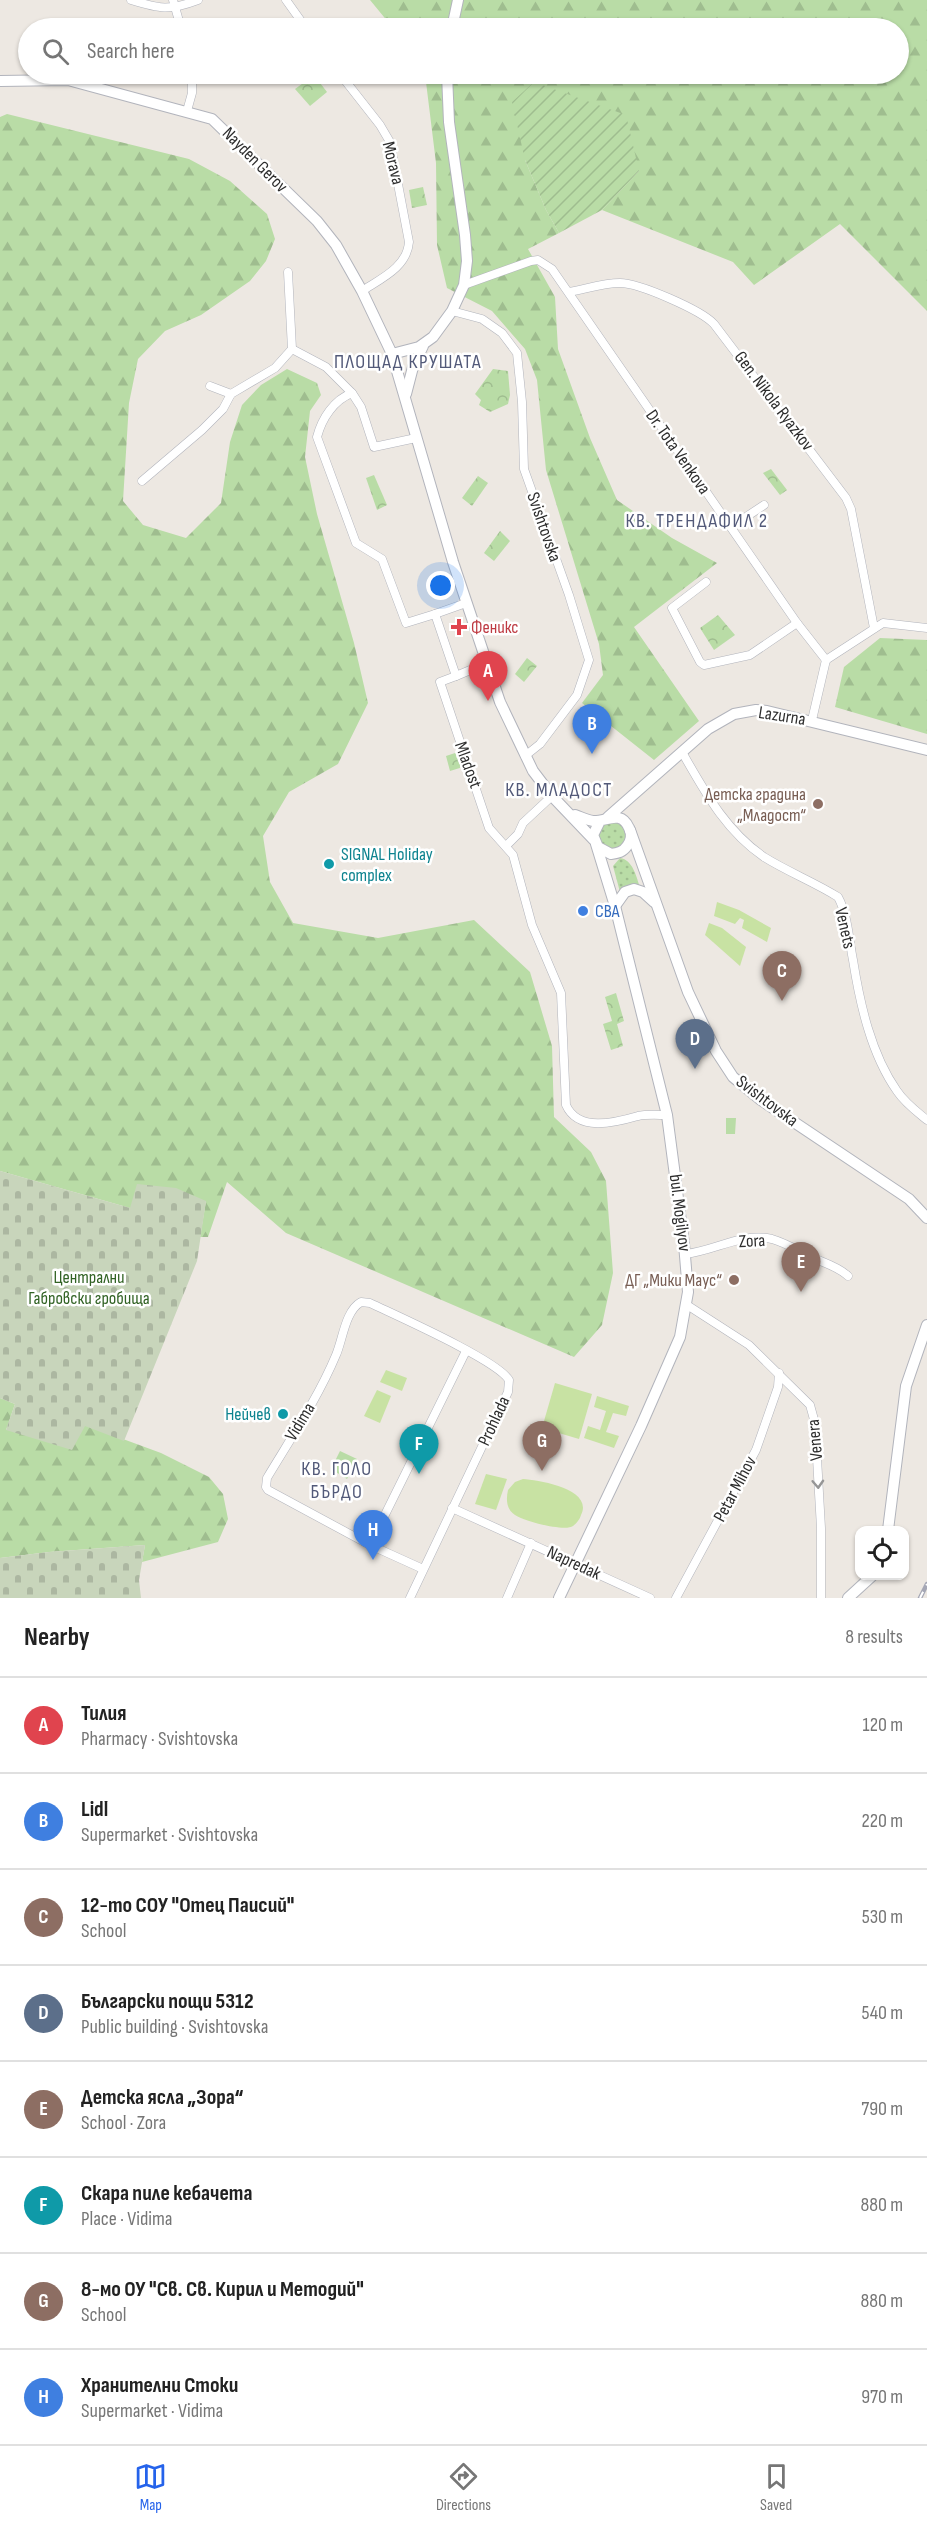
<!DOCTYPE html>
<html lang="en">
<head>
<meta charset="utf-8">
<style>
	:root { --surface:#fff; --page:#f6f6f6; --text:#222; --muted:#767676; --line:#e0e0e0; --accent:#2563eb }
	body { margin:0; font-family:"Sofia Sans Condensed",sans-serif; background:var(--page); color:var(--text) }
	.controls { position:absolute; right:18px; bottom:18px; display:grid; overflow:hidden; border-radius:12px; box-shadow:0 2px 4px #0004 }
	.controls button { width:54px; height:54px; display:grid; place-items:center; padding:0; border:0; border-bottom:2px solid var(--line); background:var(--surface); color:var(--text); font:30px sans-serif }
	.you { position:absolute; left:441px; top:586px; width:21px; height:21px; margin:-15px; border:4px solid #fff; border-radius:50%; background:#1a73e8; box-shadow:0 0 0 9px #1a73e833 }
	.badge { display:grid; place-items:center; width:39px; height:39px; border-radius:50%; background:var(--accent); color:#fff; font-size:20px; font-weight:700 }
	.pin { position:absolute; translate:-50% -50px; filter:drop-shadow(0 2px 3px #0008) }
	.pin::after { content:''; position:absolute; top:32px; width:21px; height:18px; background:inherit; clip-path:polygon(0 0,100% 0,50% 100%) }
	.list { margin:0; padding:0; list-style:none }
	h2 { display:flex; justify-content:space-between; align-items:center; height:78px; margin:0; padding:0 24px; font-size:26px }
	h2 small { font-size:20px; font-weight:400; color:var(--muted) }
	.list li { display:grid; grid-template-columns:39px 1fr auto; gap:18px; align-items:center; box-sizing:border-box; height:96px; padding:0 24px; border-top:2px solid var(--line) }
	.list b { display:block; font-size:22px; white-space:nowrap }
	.list p { margin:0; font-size:20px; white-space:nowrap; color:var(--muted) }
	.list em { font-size:20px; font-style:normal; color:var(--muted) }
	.icon { flex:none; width:33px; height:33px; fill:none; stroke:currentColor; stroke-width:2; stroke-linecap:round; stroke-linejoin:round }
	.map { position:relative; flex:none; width:927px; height:1598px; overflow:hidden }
	.search { position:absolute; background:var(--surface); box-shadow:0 2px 4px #0004; left:18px; right:18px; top:18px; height:66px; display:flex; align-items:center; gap:15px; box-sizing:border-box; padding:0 21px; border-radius:33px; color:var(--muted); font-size:22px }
	.sheet { height:846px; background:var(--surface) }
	nav { display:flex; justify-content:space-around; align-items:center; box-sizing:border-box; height:84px; border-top:2px solid var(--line); background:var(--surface); font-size:16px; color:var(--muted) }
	nav a { display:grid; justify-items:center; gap:3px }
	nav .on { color:var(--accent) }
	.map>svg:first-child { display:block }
	.grass { fill:url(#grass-dots) }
	.forest { fill:url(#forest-firs) }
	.cemetery { fill:url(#cemetery-stones) }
	.park { fill:url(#park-crowns) }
	.garden { fill:url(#garden-furrows) }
	.pitch { fill:#c8e2a3 }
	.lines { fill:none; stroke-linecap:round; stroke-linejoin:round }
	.street-casing { stroke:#b2b4bc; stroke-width:9 }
	.secondary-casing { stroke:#b2b4bc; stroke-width:12 }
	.street { stroke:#fff; stroke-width:8 }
	.secondary { stroke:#fff; stroke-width:10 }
	.rail-casing { stroke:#a5a7b5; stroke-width:4.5 }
	.rail { stroke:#fff; stroke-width:2; stroke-dasharray:7; stroke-linecap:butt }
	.oneway { stroke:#969696 }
	.health-dot { fill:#e0444e; stroke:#fff; stroke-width:2 }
	.education-dot { fill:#8d6e63; stroke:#fff; stroke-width:2 }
	.culture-dot { fill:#0f9aa8; stroke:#fff; stroke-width:2 }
	.shop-dot { fill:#3f7fe0; stroke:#fff; stroke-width:2 }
	.labels { text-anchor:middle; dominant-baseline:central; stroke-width:5; stroke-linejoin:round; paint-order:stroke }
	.street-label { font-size:18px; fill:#2e2e2e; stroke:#fff }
	.health-label { font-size:18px; fill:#be3a42; stroke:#fff; text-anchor:start }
	.education-label { font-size:18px; fill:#785e54; stroke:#fff; text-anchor:end }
	.culture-label { font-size:18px; fill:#0d838f; stroke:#fff; text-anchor:start }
	.shop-label { font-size:18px; fill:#366cbe; stroke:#fff; text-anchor:start }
	.park-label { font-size:18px; fill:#326325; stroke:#fff }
	.neighbourhood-label { font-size:20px; letter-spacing:1.5px; fill:#535a79; stroke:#fff }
</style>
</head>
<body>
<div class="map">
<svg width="927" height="1598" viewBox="0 0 927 1598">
	<defs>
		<pattern id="grass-dots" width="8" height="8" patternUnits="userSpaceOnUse" patternTransform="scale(1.5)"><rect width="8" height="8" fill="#b9dca6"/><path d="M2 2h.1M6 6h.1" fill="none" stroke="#9fbd8f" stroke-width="1.8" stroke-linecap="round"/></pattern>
		<pattern id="forest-firs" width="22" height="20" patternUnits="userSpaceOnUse" patternTransform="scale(1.5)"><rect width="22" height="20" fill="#b9dca6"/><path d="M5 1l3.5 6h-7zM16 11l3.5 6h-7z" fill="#9fbd8f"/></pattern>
		<pattern id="cemetery-stones" width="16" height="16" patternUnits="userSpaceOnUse" patternTransform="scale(1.5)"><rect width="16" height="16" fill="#c8d5bb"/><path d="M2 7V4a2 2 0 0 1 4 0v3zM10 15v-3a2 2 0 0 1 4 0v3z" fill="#acb7a1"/></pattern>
		<pattern id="park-crowns" width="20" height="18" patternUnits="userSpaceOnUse" patternTransform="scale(1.5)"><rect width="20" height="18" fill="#b9dca6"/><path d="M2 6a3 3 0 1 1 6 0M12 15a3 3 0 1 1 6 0" fill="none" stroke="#9fbd8f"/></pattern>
		<pattern id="garden-furrows" width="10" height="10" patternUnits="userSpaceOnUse" patternTransform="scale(1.5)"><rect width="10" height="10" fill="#b9dca6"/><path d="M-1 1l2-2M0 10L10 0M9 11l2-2" fill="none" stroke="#9fbd8f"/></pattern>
	</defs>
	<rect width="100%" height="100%" fill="#ede8e2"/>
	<!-- grass -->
	<g class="grass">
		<circle cx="612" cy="836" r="14"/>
		<path d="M620,858C633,860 636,876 640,887L620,892L613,866Z"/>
	</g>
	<!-- forest -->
	<g class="forest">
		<path d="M370,0H927V311L840,224L754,285L733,262L602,210L639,171L525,160L546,210L559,233L528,249L555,297L558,349L590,438L617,500L672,538L717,563L634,627L699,721L654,760L582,703L603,675L599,644L546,470L537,380L525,349L492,311L447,288L437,245L436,163L425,74H898V28H393Z"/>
		<path d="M7,114L189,159L230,181L267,214L275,239L266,261L250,281L201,315L165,331L138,359L129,403L123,501L143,525L186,538L221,503L230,442L242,405L261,385L287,369L317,383L321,395L310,411L305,457L317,514L354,643L368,703L338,764L289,792L263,836L270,882L293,923L378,938L474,920L530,972L552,1046L554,1117L591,1152L606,1181L613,1273L602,1325L574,1357L286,1233L227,1182L208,1237H200L206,1201L130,1208L0,1171V117Z"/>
		<path d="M880,638L927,640V734L835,707L844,667Z"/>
		<path d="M0,1398L15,1404L6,1430L85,1425L161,1453L209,1477L223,1494L228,1519L218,1542L142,1562L145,1545L49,1552L0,1558Z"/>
	</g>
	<!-- cemetery -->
	<g class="cemetery">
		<path d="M0,1171L130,1208L137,1184L176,1188L206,1201L197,1261L124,1441L85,1426L72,1450L6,1430L15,1404L0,1398Z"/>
		<path d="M145,1545L139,1580L141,1598H0V1558L49,1552Z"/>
	</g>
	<!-- park -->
	<g class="park">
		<path d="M314,75L327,92L310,106L295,89Z"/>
		<path d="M423,187L427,205L412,208L409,190Z"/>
		<path d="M493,369L508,371L510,395L508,404L490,412L479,405L481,400L475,394Z"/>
		<path d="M771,469L787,490L780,495L763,473Z"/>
		<path d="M374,475L387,505L377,510L366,478Z"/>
		<path d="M478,476L488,483L472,506L462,498Z"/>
		<path d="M500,531L510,541L494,561L484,553Z"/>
		<path d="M718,615L735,635L714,650L700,628Z"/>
		<path d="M527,658L537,666L524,682L515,674Z"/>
		<path d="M458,752L463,767L450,771L446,756Z"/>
		<path d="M616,993L624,1021L617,1024L623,1046L611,1050L603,1024L612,1021L605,997Z"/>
		<path d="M726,1118H736L735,1134H726Z"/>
		<path d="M340,1451L357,1459L347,1479L331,1469Z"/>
	</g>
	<!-- garden -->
	<path class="garden" d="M534,82L626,115L639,171L602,210L559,233L546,210L525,160L512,102Z"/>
	<!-- pitch -->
	<g class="pitch">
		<path d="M717,902L739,910L771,928L767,942L742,928L744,920L740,918L735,924L714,916Z"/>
		<path d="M709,923L722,928L746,947L740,966L705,935Z"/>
		<path d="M386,1370L407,1378L402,1391L380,1382Z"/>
		<path d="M555,1383L592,1394L579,1439L542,1428Z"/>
		<path d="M377,1390L391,1396L380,1423L364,1416Z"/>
		<path d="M597,1396L629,1406L626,1416L613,1413L606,1432L619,1436L614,1448L584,1438L588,1426L600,1430L606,1411L594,1407Z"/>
		<path d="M486,1474L507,1479L496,1510L475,1504Z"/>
		<path d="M523,1479C539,1480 594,1489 581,1515C580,1519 576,1524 573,1526C565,1532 523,1521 515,1515C506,1509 506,1499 508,1490L515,1482Z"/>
	</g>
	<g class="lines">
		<!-- street casing -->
		<g class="street-casing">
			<g id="street">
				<path d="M131,0C160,9 169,11 198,0"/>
				<path d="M173,0L181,28"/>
				<path d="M286,0L306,28"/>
				<path d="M340,74L380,125L390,142L409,242C407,267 382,278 362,291"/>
				<path d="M187,111L192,93V74"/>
				<path d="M288,272L292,349"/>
				<path d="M464,285L531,261L538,260L552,269L797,623L826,660"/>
				<path d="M569,292C586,289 603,283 620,283C639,283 701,310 714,324L846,498L851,509L874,628"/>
				<path d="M452,311L482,319L502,333L517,353L522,402L524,469L569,595L589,660L577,695L540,744L525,756"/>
				<path d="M292,349L326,367L352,393"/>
				<path d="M210,386L231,394"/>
				<path d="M416,438L374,447L361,407L352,393C334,400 322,418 317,437L356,543L382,559L406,623L435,614L456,676L440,682L489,828L513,855L532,925L561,993L566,1105C578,1132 614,1123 638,1116C647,1114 658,1115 667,1115"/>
				<path d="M142,481L202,430L223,409L231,394L275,368L292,349"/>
				<path d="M731,527L764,505"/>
				<path d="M706,582L672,608L700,662L704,665L750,655L797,623"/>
				<path d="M435,614L466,603"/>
				<path d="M826,660L883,623L927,628"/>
				<path d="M456,676L487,663"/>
				<path d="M812,720L826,660"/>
				<path d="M682,752C705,792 725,830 764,857C788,872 814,882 838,897C848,915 849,941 853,960C860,1004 871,1054 897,1091C905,1103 916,1111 927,1120"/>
				<path d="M506,846L518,834L523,823L552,796"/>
				<path d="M685,1254C715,1251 742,1232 772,1239C786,1243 799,1251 811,1257C824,1263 837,1266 848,1276"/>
				<path d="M687,1305L749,1345L810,1405L815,1423L821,1528V1598"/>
				<path d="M452,1508L650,1598"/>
				<path d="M370,1545L466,1351"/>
				<path d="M410,1598L508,1392L509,1380C497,1360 397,1316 370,1303L361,1302C345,1311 343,1339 336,1355C318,1398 291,1438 267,1478L266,1487L268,1490L370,1545L423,1569"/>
				<path d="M507,1598L531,1543"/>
				<path d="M676,1598L756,1450L778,1387L779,1373"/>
			</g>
		</g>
		<!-- secondary casing -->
		<g class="secondary-casing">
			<g id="secondary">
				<path d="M452,28L458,0"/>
				<path d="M0,81L68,80L212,119L317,221L336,245L362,291L392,354L453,562L500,702L533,771L552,796L594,840"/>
				<path d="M392,354L419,347L433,337L452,311L464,285L467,261L465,235L449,122L447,74"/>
				<path d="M406,394L413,367L423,346"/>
				<path d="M575,815C581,817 586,820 593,821C606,822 621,809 629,828C632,834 631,841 627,846C623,852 618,853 611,854L598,847L593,835L600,821"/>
				<path d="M608,817L708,729L734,714L756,710L767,711L927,750"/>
				<path d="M630,830L688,992L716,1051L733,1077L761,1100L909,1199L927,1218"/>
				<path d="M615,906L625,892L634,889L643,892L654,902"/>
				<path d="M888,1530L906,1386L927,1325"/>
				<path d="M559,1598L641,1426L680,1337L688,1292L684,1244L667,1115L615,906L596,844"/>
				<path d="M848,1598L872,1576"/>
			</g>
		</g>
		<!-- street -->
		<use href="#street" class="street"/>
		<!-- secondary -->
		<use href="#secondary" class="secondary"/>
		<!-- rail casing -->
		<g class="rail-casing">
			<path id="rail" d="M920,1598L927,1584"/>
		</g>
		<!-- rail -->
		<use href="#rail" class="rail"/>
	</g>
	<!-- one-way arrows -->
	<defs><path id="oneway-chevron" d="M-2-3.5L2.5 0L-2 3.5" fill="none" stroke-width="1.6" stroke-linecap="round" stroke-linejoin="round" transform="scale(1.5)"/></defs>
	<use class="oneway" href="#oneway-chevron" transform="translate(818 1484) rotate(87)"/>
	<!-- markers -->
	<path class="health-dot" d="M456 618h6v6h6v6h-6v6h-6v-6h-6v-6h6z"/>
	<g class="education-dot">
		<circle cx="818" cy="804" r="6"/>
		<circle cx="734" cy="1280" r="6"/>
	</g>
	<g class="culture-dot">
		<circle cx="329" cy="864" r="6"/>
		<circle cx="283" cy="1414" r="6"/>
	</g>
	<circle class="shop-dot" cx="583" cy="911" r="6"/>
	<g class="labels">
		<!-- street labels -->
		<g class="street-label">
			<text transform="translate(255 160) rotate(45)">Nayden Gerov</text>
			<text transform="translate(393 163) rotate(76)">Morava</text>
			<text transform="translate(774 401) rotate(53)">Gen. Nikola Ryazkov</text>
			<text transform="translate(678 452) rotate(55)">Dr. Tota Venkova</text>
			<text transform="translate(544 527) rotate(71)">Svishtovska</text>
			<text transform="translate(782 716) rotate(9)">Lazurna</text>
			<text transform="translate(468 765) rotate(70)">Mladost</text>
			<text transform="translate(845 928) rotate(77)">Venets</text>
			<text transform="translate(767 1101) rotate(37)">Svishtovska</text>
			<text transform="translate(680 1213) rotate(83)">bul. Mogilyov</text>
			<text transform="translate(752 1241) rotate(-3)">Zora</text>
			<text transform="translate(494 1421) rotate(-65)">Prohlada</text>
			<text transform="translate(300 1422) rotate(-59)">Vidima</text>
			<text transform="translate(815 1440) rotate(-95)">Venera</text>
			<text transform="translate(735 1489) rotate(-62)">Petar Mihov</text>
			<text transform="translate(574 1563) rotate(25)">Napredak</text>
		</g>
		<!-- health labels -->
		<g class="health-label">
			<text x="471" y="627">Феникс</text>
		</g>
		<!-- education labels -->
		<g class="education-label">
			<text x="806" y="794">Детска градина<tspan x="806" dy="21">„Младост“</tspan></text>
			<text x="722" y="1280">ДГ „Мики Маус“</text>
		</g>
		<!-- culture labels -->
		<g class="culture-label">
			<text x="341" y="854">SIGNAL Holiday<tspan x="341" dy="21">complex</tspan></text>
			<text x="271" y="1414" text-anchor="end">Нейчев</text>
		</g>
		<!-- shop labels -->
		<g class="shop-label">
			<text x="595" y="911">CBA</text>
		</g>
		<!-- park labels -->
		<g class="park-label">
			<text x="89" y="1277">Централни<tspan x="89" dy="21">Габровски гробища</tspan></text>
		</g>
		<!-- neighbourhood labels -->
		<g class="neighbourhood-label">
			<text x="408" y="362">ПЛОЩАД КРУШАТА</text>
			<text x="697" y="521">КВ. ТРЕНДАФИЛ 2</text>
			<text x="559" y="790">КВ. МЛАДОСТ</text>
			<text x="337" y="1469">КВ. ГОЛО<tspan x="337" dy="23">БЪРДО</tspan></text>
		</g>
	</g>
</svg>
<div class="controls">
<button><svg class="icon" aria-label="locate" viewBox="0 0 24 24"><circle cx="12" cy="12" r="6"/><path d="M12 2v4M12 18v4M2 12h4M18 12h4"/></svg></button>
</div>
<div class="you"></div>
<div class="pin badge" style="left:488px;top:701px;background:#e0444e">A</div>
<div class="pin badge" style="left:592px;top:754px;background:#3f7fe0">B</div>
<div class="pin badge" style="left:782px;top:1001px;background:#8d6e63">C</div>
<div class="pin badge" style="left:695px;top:1069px;background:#5c6f8a">D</div>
<div class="pin badge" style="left:801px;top:1292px;background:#8d6e63">E</div>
<div class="pin badge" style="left:419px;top:1474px;background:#0f9aa8">F</div>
<div class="pin badge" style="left:542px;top:1471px;background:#8d6e63">G</div>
<div class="pin badge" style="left:373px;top:1560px;background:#3f7fe0">H</div>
<div class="search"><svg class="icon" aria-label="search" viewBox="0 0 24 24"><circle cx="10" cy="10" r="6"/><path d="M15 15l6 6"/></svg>Search here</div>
</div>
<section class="sheet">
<h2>Nearby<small>8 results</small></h2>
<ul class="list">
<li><span class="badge" style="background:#e0444e">A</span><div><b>Тилия</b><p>Pharmacy · Svishtovska</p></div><em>120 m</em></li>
<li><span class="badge" style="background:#3f7fe0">B</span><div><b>Lidl</b><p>Supermarket · Svishtovska</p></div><em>220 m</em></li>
<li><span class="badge" style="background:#8d6e63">C</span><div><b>12-то СОУ &quot;Отец Паисий&quot;</b><p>School</p></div><em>530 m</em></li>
<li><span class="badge" style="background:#5c6f8a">D</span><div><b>Български пощи 5312</b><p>Public building · Svishtovska</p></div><em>540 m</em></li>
<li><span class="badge" style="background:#8d6e63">E</span><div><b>Детска ясла „Зора“</b><p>School · Zora</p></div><em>790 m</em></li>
<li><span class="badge" style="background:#0f9aa8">F</span><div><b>Скара пиле кебачета</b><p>Place · Vidima</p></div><em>880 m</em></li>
<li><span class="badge" style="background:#8d6e63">G</span><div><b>8-мо ОУ &quot;Св. Св. Кирил и Методий&quot;</b><p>School</p></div><em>880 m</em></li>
<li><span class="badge" style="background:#3f7fe0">H</span><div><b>Хранителни Стоки</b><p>Supermarket · Vidima</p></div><em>970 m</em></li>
</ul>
</section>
<nav>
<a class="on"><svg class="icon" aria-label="map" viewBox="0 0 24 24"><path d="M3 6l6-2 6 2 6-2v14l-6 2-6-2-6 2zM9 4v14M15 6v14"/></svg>Map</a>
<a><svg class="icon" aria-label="directions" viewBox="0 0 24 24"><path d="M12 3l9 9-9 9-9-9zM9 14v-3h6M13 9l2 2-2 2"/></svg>Directions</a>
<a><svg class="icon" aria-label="saved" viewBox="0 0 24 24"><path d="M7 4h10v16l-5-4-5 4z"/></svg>Saved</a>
</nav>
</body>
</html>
